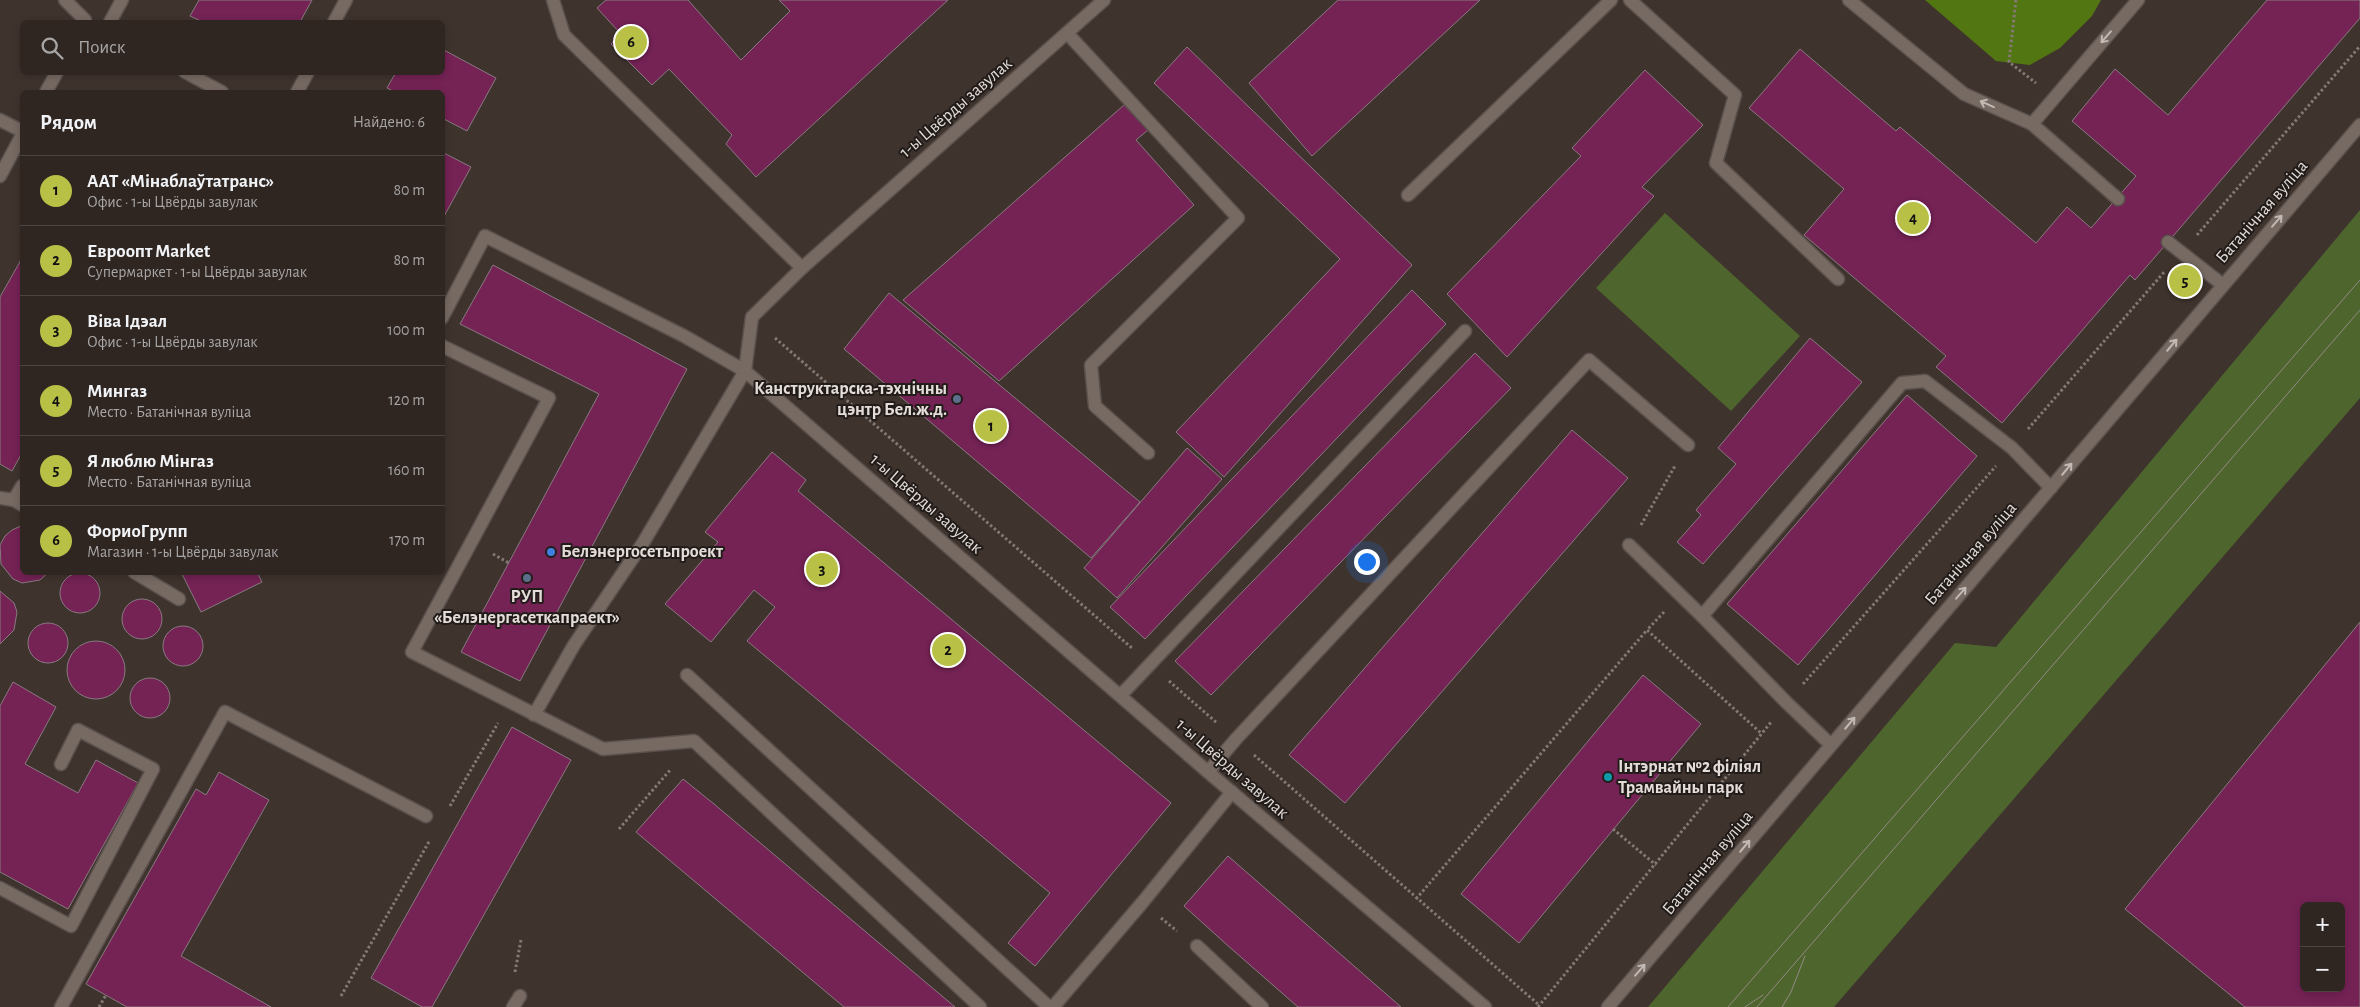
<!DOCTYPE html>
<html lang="ru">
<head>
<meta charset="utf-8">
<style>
	:root { --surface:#2f2622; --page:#372e2a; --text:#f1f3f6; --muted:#a7a5a5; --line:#4a4340; --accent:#b9c046 }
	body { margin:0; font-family:"Alegreya Sans",sans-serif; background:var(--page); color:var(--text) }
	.controls { position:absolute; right:15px; bottom:15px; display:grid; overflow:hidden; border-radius:8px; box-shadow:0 2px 8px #0003 }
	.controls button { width:45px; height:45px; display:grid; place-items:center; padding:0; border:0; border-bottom:1px solid var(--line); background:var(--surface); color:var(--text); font:25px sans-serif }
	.you { position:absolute; left:1366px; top:561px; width:18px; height:18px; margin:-12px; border:4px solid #fff; border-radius:50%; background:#1a73e8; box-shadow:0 0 0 8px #1a73e833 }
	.badge { display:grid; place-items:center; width:32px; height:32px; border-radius:50%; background:var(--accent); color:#111; font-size:16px; font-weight:700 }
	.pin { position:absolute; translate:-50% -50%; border:2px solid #fff; box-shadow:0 1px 5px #0006 }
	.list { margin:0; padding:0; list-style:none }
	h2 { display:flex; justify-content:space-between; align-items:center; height:65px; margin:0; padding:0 20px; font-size:21px }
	h2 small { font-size:16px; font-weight:400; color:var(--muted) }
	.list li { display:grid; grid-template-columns:32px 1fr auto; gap:15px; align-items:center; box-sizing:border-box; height:70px; padding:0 20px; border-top:1px solid var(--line) }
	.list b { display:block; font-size:19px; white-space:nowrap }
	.list p { margin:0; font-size:16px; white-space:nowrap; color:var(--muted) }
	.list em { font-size:16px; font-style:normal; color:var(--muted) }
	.icon { flex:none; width:28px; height:28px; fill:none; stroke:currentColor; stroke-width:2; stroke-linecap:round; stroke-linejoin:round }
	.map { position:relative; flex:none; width:2360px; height:1007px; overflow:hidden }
	.search { position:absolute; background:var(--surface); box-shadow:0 2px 8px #0003; left:20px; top:20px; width:425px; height:55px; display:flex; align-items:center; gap:12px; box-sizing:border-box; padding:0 18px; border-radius:8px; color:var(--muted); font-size:19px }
	.panel { position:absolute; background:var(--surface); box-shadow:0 2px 8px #0003; left:20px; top:90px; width:425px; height:485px; border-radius:8px }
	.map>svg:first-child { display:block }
	.green { fill:#4e662e }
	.forest { fill:#527612 }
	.building { fill:#752255; stroke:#887a81; fill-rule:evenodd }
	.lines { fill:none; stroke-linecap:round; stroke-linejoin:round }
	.service-casing { stroke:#5a504c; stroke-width:15 }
	.minor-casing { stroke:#5a504c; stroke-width:15 }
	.path { stroke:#847a75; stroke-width:3; stroke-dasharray:2.5 2.5; stroke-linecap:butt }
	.service { stroke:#776a63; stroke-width:12 }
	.minor { stroke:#776a63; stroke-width:12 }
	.tram { stroke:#938984; stroke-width:1 }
	.oneway { stroke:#c3bab5 }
	.service-dot { fill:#5c6f8a; stroke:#211c19; stroke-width:2 }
	.shop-dot { fill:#3f7fe0; stroke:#211c19; stroke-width:2 }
	.culture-dot { fill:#0f9aa8; stroke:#211c19; stroke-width:2 }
	.labels { text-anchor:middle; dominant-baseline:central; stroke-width:4; stroke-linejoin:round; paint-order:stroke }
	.street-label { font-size:18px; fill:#e4dcd8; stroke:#211c19 }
	.poi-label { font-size:18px; font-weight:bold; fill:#e4dcd8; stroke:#211c19; text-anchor:start }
</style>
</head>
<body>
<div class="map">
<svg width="2360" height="1007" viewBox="0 0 2360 1007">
	<rect width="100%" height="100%" fill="#3f332d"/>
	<!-- green -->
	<g class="green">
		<path d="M2360,210V398L1834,1007H1648L1955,643L1996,647Z"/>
		<path d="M1665,213L1800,336L1731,411L1596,288Z"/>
	</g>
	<!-- forest -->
	<path class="forest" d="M1925,0H2101L2092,16L2060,48L2030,65L1996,61Z"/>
	<!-- building -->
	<g class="building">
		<path d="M199,0H312L300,22H203L190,16Z"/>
		<path d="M606,0H688L741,60L790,11L779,0H948L756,177L726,144L732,135L669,69L652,85L611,44L620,33L597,8Z"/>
		<path d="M1338,0H1480L1312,156L1249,83Z"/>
		<path d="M2267,0H2360V18L2168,242L2135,280L2130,275L2002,423L1936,367L1946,356L1804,235L1844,189L1749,108L1800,49L1896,131L1900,127L2036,243L2067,207L2091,228L2136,176L2072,121L2115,69L2168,115Z"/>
		<path d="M1187,47L1412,265L1224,477L1176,432L1340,259L1154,83Z"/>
		<path d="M442,49L496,78L467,131L442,118V92H395L387,88L396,72H442Z"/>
		<path d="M1645,70L1703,125L1642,187L1654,196L1507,357L1447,294L1581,156L1572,148Z"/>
		<path d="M1124,105L1148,130L1136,140L1194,205L999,381L903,300Z"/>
		<path d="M442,152L471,167L442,220Z"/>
		<path d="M22,258V453L12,471L0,464V297Z"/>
		<path d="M493,265L687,369L520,681L461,652L599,394L460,324Z"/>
		<path d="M1412,290L1446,324L1145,639L1110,607Z"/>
		<path d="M889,293L1140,502L1091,558L844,349Z"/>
		<path d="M1810,338L1862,382L1703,564L1677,542L1701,515L1696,510L1736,464L1718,448Z"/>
		<path d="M1475,353L1511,388L1211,695L1175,661Z"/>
		<path d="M1907,395L1977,456L1798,665L1727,604Z"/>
		<path d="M1572,430L1628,478L1345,803L1289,755Z"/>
		<path d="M1187,448L1222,479L1117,598L1084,568Z"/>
		<path d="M772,452L806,480L798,491L1171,803L1035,966L1008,943L1050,893L747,641L775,607L754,590L711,642L665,604L718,542L705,532Z"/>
		<path d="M21,526L22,572H49L40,580L22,583L13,579L1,564L0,545L5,536L12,530Z"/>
		<path d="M181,572H257L262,582L201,612Z"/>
		<circle cx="80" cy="593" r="20"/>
		<path d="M0,591L14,603L17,612L14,630L0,644Z"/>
		<circle cx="142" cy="619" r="20"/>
		<path d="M2360,622V1007H2245L2125,909ZM2304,906H2341V988H2304Z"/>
		<circle cx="48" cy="643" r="20"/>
		<circle cx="183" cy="646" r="20"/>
		<circle cx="96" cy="670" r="29"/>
		<path d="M1643,675L1701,724L1519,943L1461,894Z"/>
		<circle cx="150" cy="698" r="20"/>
		<path d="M13,682L56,707L25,764L78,793L96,760L138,783L68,909L0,872V706Z"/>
		<path d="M512,727L571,760L432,1007H422L371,978Z"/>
		<path d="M219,772L269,800L181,956L271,1007H127L86,984L196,789L206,795Z"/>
		<path d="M683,779L714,804L955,1007H844L636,832Z"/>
		<path d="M1228,856L1401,1007H1298L1226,944L1184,906Z"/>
	</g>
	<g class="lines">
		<!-- service casing -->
		<g class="service-casing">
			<g id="service">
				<path d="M65,0L85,20L84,22"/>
				<path d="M553,0L564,35L802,268"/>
				<path d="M1630,0L1735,95L1716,163L1838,279"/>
				<path d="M1849,0L1964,94L2032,124L2118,199"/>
				<path d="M110,22L122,0"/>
				<path d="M334,22L346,0"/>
				<path d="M1067,33L1238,218L1091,365L1095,406L1148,453"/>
				<path d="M185,72L222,92"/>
				<path d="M46,92L57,72"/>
				<path d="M297,92L308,72"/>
				<path d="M0,120L22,131"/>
				<path d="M2032,124L2138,0"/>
				<path d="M0,176L22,135"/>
				<path d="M1408,195L1611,0"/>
				<path d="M2168,242L2223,285"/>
				<path d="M442,318L485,236L684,336L745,371L643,543L574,645L534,715"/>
				<path d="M442,346L549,398L412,652L603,749L694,741L980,1007"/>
				<path d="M22,486L14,500L22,505"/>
				<path d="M0,498L14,500"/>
				<path d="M1629,545L1702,616"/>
				<path d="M134,572L179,599"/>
				<path d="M687,675L1049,1007"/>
				<path d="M1121,695L1465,331"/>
				<path d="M1831,745L1786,702L1702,616L1902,383L1925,381L2012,448L2051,488"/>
				<path d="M1208,772L1236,739L1589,360L1688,445"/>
				<path d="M0,888L71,926L153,769L78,730L61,764"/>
				<path d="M1197,946L1262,1007"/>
				<path d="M61,1007L225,712L426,816"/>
				<path d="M513,1007L520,996"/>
				<path d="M1053,1007L1142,903L1232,792"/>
			</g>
		</g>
		<!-- minor casing -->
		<g class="minor-casing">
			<g id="minor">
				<path d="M1104,0L802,268L752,317L745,371L1208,772L1485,1007"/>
				<path d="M1608,1007L2360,125"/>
			</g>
		</g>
		<!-- path -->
		<g class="path">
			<path d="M2016,0L2009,62L2036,83"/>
			<path d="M2197,235L2360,46"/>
			<path d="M775,338L1133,649"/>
			<path d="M2028,429L2165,271"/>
			<path d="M1641,525L1675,466"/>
			<path d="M493,554L509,563"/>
			<path d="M1664,612L1647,630L1762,734"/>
			<path d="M1169,681L1217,723"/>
			<path d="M1803,684L1996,466"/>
			<path d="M1254,755L1539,1005"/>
			<path d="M450,806L498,723"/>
			<path d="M619,829L671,769"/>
			<path d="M1613,829L1656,865"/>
			<path d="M1416,899L1647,630"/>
			<path d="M1161,918L1177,931"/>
			<path d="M515,972L521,940"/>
			<path d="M341,996L430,840"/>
			<path d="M99,1007L106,995"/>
			<path d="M1538,1007L1772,721"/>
		</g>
		<!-- service -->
		<use href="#service" class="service"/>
		<!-- minor -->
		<use href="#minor" class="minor"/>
		<!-- tram -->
		<g class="tram">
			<path d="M1728,1007L2360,280"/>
			<path d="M1745,1007L1763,995"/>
			<path d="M1757,1007L2360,310"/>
			<path d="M1782,1007L1791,992L1805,956"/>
		</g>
	</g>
	<!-- one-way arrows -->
	<defs><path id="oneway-shaft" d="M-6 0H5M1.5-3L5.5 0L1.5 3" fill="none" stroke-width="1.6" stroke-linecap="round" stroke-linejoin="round" transform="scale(1.25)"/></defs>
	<g class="oneway">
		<use href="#oneway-shaft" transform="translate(2106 37) rotate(131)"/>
		<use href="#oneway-shaft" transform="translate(1987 104) rotate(-156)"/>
		<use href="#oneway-shaft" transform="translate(2277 221) rotate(-49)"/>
		<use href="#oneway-shaft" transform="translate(2172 345) rotate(-50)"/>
		<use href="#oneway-shaft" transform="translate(2067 469) rotate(-50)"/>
		<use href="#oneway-shaft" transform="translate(1961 593) rotate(-49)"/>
		<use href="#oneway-shaft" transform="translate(1850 723) rotate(-50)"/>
		<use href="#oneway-shaft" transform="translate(1745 846) rotate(-50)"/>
		<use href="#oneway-shaft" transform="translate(1640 970) rotate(-49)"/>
	</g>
	<!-- markers -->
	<g class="service-dot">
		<circle cx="957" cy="399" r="5"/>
		<circle cx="527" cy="578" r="5"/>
	</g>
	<circle class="shop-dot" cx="551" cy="552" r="5"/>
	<circle class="culture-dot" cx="1608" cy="777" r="5"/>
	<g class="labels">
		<!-- street labels -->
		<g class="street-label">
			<text transform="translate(956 108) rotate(-41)">1-ы Цвёрды завулак</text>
			<text transform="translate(2262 212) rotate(-49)">Батанічная вуліца</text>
			<text transform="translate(926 504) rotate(41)">1-ы Цвёрды завулак</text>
			<text transform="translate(1971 554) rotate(-49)">Батанічная вуліца</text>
			<text transform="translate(1232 769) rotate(41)">1-ы Цвёрды завулак</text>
			<text transform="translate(1708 863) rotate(-50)">Батанічная вуліца</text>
		</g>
		<!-- poi labels -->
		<g class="poi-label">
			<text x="947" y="389" text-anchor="end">Канструктарска-тэхнічны<tspan x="947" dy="21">цэнтр Бел.ж.д.</tspan></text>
			<text x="561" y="552">Белэнергосетьпроект</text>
			<text x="527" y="597" text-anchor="middle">РУП<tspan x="527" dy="21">«Белэнергасеткапраект»</tspan></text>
			<text x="1618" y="767">Інтэрнат №2 філіял<tspan x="1618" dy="21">Трамвайны парк</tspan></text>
		</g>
	</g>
</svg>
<div class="controls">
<button>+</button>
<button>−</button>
</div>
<div class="you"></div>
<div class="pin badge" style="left:991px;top:426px">1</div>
<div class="pin badge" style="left:948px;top:650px">2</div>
<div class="pin badge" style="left:822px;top:569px">3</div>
<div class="pin badge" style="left:1913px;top:218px">4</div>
<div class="pin badge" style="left:2185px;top:281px">5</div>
<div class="pin badge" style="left:631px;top:42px">6</div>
<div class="search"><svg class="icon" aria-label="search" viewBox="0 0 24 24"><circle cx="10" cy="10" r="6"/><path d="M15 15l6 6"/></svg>Поиск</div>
<section class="panel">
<h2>Рядом<small>Найдено: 6</small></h2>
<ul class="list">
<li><span class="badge">1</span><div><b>ААТ «Мінаблаўтатранс»</b><p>Офис · 1-ы Цвёрды завулак</p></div><em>80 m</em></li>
<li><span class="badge">2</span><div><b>Евроопт Market</b><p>Супермаркет · 1-ы Цвёрды завулак</p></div><em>80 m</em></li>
<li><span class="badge">3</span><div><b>Віва Ідэал</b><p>Офис · 1-ы Цвёрды завулак</p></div><em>100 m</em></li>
<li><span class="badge">4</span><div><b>Мингаз</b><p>Место · Батанічная вуліца</p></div><em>120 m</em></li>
<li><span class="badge">5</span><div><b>Я люблю Мінгаз</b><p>Место · Батанічная вуліца</p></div><em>160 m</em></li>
<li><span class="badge">6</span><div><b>ФориоГрупп</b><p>Магазин · 1-ы Цвёрды завулак</p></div><em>170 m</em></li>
</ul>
</section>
</div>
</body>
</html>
